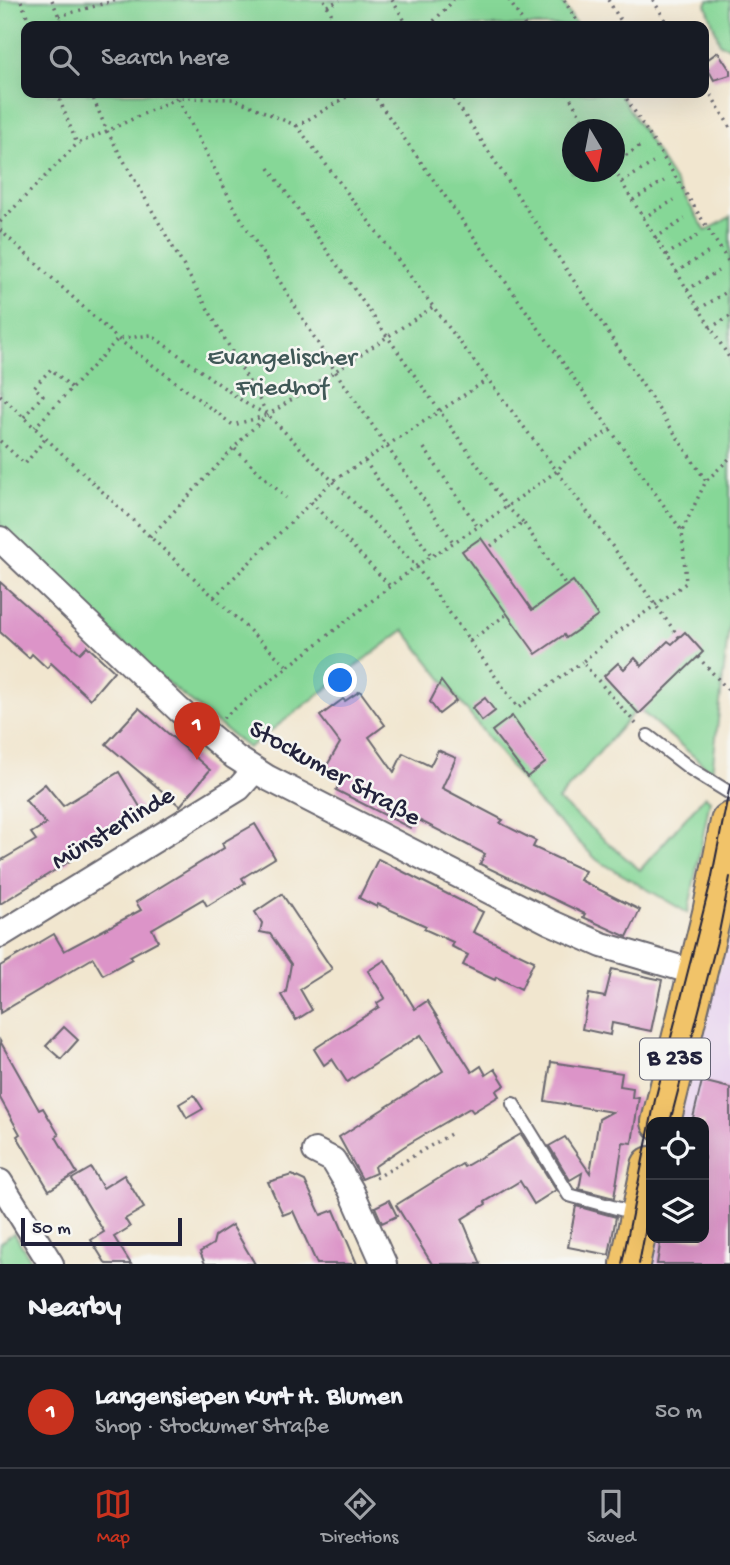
<!DOCTYPE html>
<html lang="en">
<head>
<meta charset="utf-8">
<style>
	:root { --surface:#171b24; --page:#242831; --text:#f1f3f6; --muted:#9ea1a6; --line:#363941; --accent:#c8321e }
	body { margin:0; font-family:"Gochi Hand",sans-serif; background:var(--page); color:var(--text) }
	.controls { position:absolute; right:21px; bottom:21px; display:grid; overflow:hidden; border-radius:14px; box-shadow:0 7px 28px #0002 }
	.controls button { width:63px; height:63px; display:grid; place-items:center; padding:0; border:0; border-bottom:2px solid var(--line); background:var(--surface); color:var(--text); font:35px sans-serif }
	.compass { position:absolute; left:562px; top:119px; width:63px; height:63px; border-radius:50%; background:var(--surface); box-shadow:0 7px 28px #0002; rotate:170deg }
	.scale { position:absolute; left:21px; bottom:18px; width:161px; box-sizing:border-box; padding-left:7px; border:4px solid #22223b; border-top:0; font-size:19px; line-height:24px; white-space:nowrap; color:#22223b; -webkit-text-stroke:5px #f6f6f2; paint-order:stroke }
	.you { position:absolute; left:341px; top:681px; width:24px; height:24px; margin:-18px; border:5px solid #fff; border-radius:50%; background:#1a73e8; box-shadow:0 0 0 10px #1a73e833 }
	.badge { display:grid; place-items:center; width:46px; height:46px; border-radius:50%; background:var(--accent); color:#fff; font-size:23px; font-weight:700 }
	.pin { position:absolute; translate:-50% -58px; filter:drop-shadow(0 2px 4px #0008) }
	.pin::after { content:''; position:absolute; top:37px; width:24px; height:21px; background:inherit; clip-path:polygon(0 0,100% 0,50% 100%) }
	.list { margin:0; padding:0; list-style:none }
	h2 { display:flex; justify-content:space-between; align-items:center; height:91px; margin:0; padding:0 28px; font-size:30px }
	h2 small { font-size:23px; font-weight:400; color:var(--muted) }
	.list li { display:grid; grid-template-columns:46px 1fr auto; gap:21px; align-items:center; box-sizing:border-box; height:112px; padding:0 28px; border-top:2px solid var(--line) }
	.list b { display:block; font-size:26px; white-space:nowrap }
	.list p { margin:0; font-size:23px; white-space:nowrap; color:var(--muted) }
	.list em { font-size:23px; font-style:normal; color:var(--muted) }
	.icon { flex:none; width:38px; height:38px; fill:none; stroke:currentColor; stroke-width:2; stroke-linecap:round; stroke-linejoin:round }
	.map { position:relative; flex:none; width:730px; height:1264px; overflow:hidden }
	.search { position:absolute; background:var(--surface); box-shadow:0 7px 28px #0002; left:21px; right:21px; top:21px; height:77px; display:flex; align-items:center; gap:18px; box-sizing:border-box; padding:0 24px; border-radius:14px; color:var(--muted); font-size:26px }
	.sheet { height:203px; background:var(--surface) }
	nav { display:flex; justify-content:space-around; align-items:center; box-sizing:border-box; height:98px; border-top:2px solid var(--line); background:var(--surface); font-size:19px; color:var(--muted) }
	nav a { display:grid; justify-items:center; gap:4px }
	nav .on { color:var(--accent) }
	.map>svg:first-child { display:block }
	.built { fill:#e7d2ef }
	.green { fill:#86d797; stroke:#547c69; stroke-width:2; fill-rule:evenodd }
	.building { fill:#dc94c8 }
	.lines { fill:none; stroke-linecap:round; stroke-linejoin:round }
	.service-casing { stroke:#6a676f; stroke-width:16 }
	.minor-casing { stroke:#6a676f; stroke-width:28 }
	.primary-casing { stroke:#6a676f; stroke-width:42 }
	.path { stroke:#6a676f; stroke-width:3.5; stroke-dasharray:2 5; stroke-linecap:butt }
	.service { stroke:#fff; stroke-width:12 }
	.minor { stroke:#fff; stroke-width:24 }
	.primary { stroke:#f1c369; stroke-width:38 }
	.tram { stroke:#22223b; stroke-width:2 }
	.labels { text-anchor:middle; dominant-baseline:central; stroke-width:5; stroke-linejoin:round; paint-order:stroke }
	.shield { fill:#f6f6f2; stroke:#626272; stroke-width:2 }
	.shield-label { font-size:24px; font-weight:bold; fill:#22223b }
	.park-label { font-size:26px; fill:#405857; stroke:#f6f6f2 }
	.street-label { font-size:26px; fill:#22223b; stroke:#f6f6f2 }
</style>
</head>
<body>
<div class="map">
<svg width="730" height="1264" viewBox="0 0 730 1264">
	<rect width="100%" height="100%" fill="#f6f6f2"/>
	<filter id="ink" filterUnits="userSpaceOnUse"><feTurbulence type="fractalNoise" baseFrequency=".0143" numOctaves="2"/><feDisplacementMap in="SourceGraphic" scale="14" xChannelSelector="R" yChannelSelector="G"/><feConvolveMatrix kernelMatrix="1 2 1 2 8 2 1 2 1" color-interpolation-filters="sRGB"/></filter>
	<filter id="wash" filterUnits="userSpaceOnUse"><feTurbulence type="fractalNoise" baseFrequency=".00686" numOctaves="4" result="noise"/><feDisplacementMap in="SourceGraphic" scale="28" xChannelSelector="R" yChannelSelector="G"/><feGaussianBlur stdDeviation="1.57" result="paint"/><feColorMatrix in="noise" values="0 0 0 0 0 0 0 0 0 0 0 0 0 0 0 0 0 1.4 0 .05"/><feComposite in="paint" operator="in"/></filter>
	<g filter="url(#wash)">
		<rect width="100%" height="100%" fill="#f1e6cf"/>
		<!-- built -->
		<path class="built" d="M730,941V1264H648L652,1238H704V1122H679L726,942Z"/>
		<!-- green -->
		<g class="green">
			<path d="M0,0H561L577,26H26V93H619L706,231L730,217V617L712,772L642,712L636,710L558,800L640,870L705,796L710,800L688,913L597,860L538,802L404,630L248,748L153,671L0,527ZM572,130H614V172H572Z"/>
			<path d="M709,0H730V47L720,44L706,4Z"/>
			<path d="M14,1233L33,1264H0V1242Z"/>
		</g>
		<g id="blocks">
			<!-- building -->
			<g class="building">
				<path d="M718,52L730,70V75L714,80L704,62Z"/>
				<path d="M481,538L532,610L573,581L598,616L566,638L564,635L536,654L462,551Z"/>
				<path d="M0,582L80,653L87,646L114,671L90,699L51,663L47,668L32,654L29,658L0,632Z"/>
				<path d="M685,632L703,652L639,714L604,676L618,663L624,669L635,658L642,666L668,641L672,644Z"/>
				<path d="M441,681L456,701L439,714L430,702Z"/>
				<path d="M360,691L385,725L369,737L394,772L403,753L430,766L438,750L456,758L442,788L503,820L500,823L536,841L533,847L585,871L580,880L640,910L627,937L583,917L585,914L480,864L485,854L415,818L410,828L336,790L343,776L326,767L340,743L320,716L343,699L345,701Z"/>
				<path d="M485,698L495,711L482,721L472,708Z"/>
				<path d="M139,708L210,770L180,806L106,744Z"/>
				<path d="M512,716L545,763L527,777L492,731Z"/>
				<path d="M119,772L143,812L67,857L70,861L0,904V861L36,840L31,833L46,824L25,800L45,784L63,806Z"/>
				<path d="M255,824L275,858L242,878L245,883L207,906L203,899L152,929L158,941L130,956L132,959L103,975L93,958L0,1013V966L54,934L64,951L141,910L136,902L224,848L222,843Z"/>
				<path d="M378,859L483,912L473,932L534,961L521,989L496,977L495,980L463,965L468,955L451,946L453,942L424,929L426,926L378,904L377,907L359,898Z"/>
				<path d="M282,894L332,969L300,989L312,1010L296,1020L281,995L286,992L291,964L270,934L260,932L262,923L255,912Z"/>
				<path d="M385,960L415,1009L427,1001L472,1072L481,1066L486,1075L495,1069L505,1085L496,1091L499,1096L473,1112L470,1108L405,1146L374,1167L376,1173L362,1179L339,1137L443,1071L421,1035L347,1082L332,1059L324,1065L314,1049L379,1007L377,1003L385,998L368,971Z"/>
				<path d="M612,969L662,980L651,1031L612,1023L610,1035L582,1029L589,994L605,997Z"/>
				<path d="M64,1027L78,1040L61,1059L46,1046Z"/>
				<path d="M0,1041L39,1110L43,1108L59,1135L56,1137L77,1173L49,1190L17,1136L20,1134L0,1098Z"/>
				<path d="M551,1062L622,1073L620,1086L633,1088L632,1098L639,1097L632,1143L623,1142L614,1198L579,1189L582,1173L570,1180L549,1146L565,1137L590,1173L599,1119L612,1112L545,1101Z"/>
				<path d="M702,1081L730,1088V1264H657L661,1238H704V1122H692Z"/>
				<path d="M194,1095L203,1109L187,1118L179,1104Z"/>
				<path d="M521,1134L556,1190L534,1204L520,1181L485,1202L486,1204L462,1219L481,1264H432L396,1205L462,1164L464,1167Z"/>
				<path d="M91,1168L103,1188L124,1175L144,1208L125,1219L130,1227L114,1237L131,1264H106L91,1240L104,1232L72,1179Z"/>
				<path d="M292,1175L305,1181L321,1215L334,1210L357,1264H317L293,1211L283,1215L268,1182Z"/>
				<path d="M389,1200L397,1216L382,1223L375,1207Z"/>
				<path d="M576,1206L616,1217L609,1255L568,1247Z"/>
				<path d="M232,1225L255,1264H205L200,1252L213,1244L215,1236Z"/>
			</g>
		</g>
	</g>
	<g filter="url(#ink)">
		<use href="#blocks" fill-opacity="0" stroke="#6a676f" stroke-width="2"/>
		<g class="lines">
			<!-- service casing -->
			<g class="service-casing">
				<g id="service">
					<path d="M648,736L691,769L730,793"/>
					<path d="M513,1104L569,1195L638,1214"/>
				</g>
			</g>
			<!-- minor casing -->
			<g class="minor-casing">
				<g id="minor">
					<path d="M0,539L179,710L235,757L268,778L550,922L602,945L697,973"/>
					<path d="M0,935L239,788L255,770"/>
					<path d="M315,1151L333,1160L351,1190L384,1264"/>
					<path d="M0,1182L51,1264"/>
				</g>
			</g>
			<!-- primary casing -->
			<g class="primary-casing">
				<g id="primary">
					<path d="M661,1122L712,913L730,822"/>
					<path d="M630,1264L651,1166"/>
				</g>
			</g>
			<!-- path -->
			<g class="path">
				<path d="M52,0L63,26"/>
				<path d="M324,0L338,26"/>
				<path d="M392,0L408,26"/>
				<path d="M509,0L525,26"/>
				<path d="M564,0L580,26"/>
				<path d="M608,0L624,26"/>
				<path d="M653,0L669,26"/>
				<path d="M21,1L31,26"/>
				<path d="M327,6L340,0"/>
				<path d="M59,16L117,0"/>
				<path d="M429,26L454,0"/>
				<path d="M704,83L730,127"/>
				<path d="M57,93L77,144"/>
				<path d="M175,93L237,212L335,371L453,542"/>
				<path d="M372,93L682,531"/>
				<path d="M450,93L706,481"/>
				<path d="M567,93L589,130"/>
				<path d="M623,93L730,264"/>
				<path d="M297,126L235,99L177,98L107,131L268,415L416,566L518,708L582,662"/>
				<path d="M614,163L642,145"/>
				<path d="M269,168L507,507L523,522"/>
				<path d="M614,170L730,359"/>
				<path d="M622,182L653,163"/>
				<path d="M633,200L664,181"/>
				<path d="M643,218L674,200"/>
				<path d="M0,222L77,144L107,131L91,93"/>
				<path d="M0,230L118,339L233,425L265,416"/>
				<path d="M655,238L685,219"/>
				<path d="M666,255L697,236"/>
				<path d="M676,272L709,252"/>
				<path d="M687,290L718,271"/>
				<path d="M699,309L730,290"/>
				<path d="M710,328L730,316"/>
				<path d="M72,388L118,339L151,335L248,405L268,415"/>
				<path d="M0,395L286,665"/>
				<path d="M24,417L43,395L34,387L51,369L72,388L35,427"/>
				<path d="M611,429L566,460L557,471L679,637"/>
				<path d="M0,441L25,464L46,438"/>
				<path d="M424,448L478,527"/>
				<path d="M235,449L286,498"/>
				<path d="M365,461L431,556"/>
				<path d="M311,502L390,586"/>
				<path d="M150,537L247,434L268,415L433,307"/>
				<path d="M491,546L523,522L566,586"/>
				<path d="M214,597L333,481L487,380"/>
				<path d="M470,641L507,614"/>
				<path d="M698,657L730,692"/>
				<path d="M223,718L416,566L478,527L557,471L297,126L353,93"/>
				<path d="M636,724L582,662L618,632L686,583L682,531L706,481L730,458"/>
				<path d="M376,1178L454,1132"/>
			</g>
			<!-- service -->
			<use href="#service" class="service"/>
			<!-- minor -->
			<use href="#minor" class="minor"/>
			<!-- primary -->
			<use href="#primary" class="primary"/>
			<!-- tram -->
			<g class="tram">
				<path d="M670,1122L718,937L730,877"/>
				<path d="M622,1264L655,1100L711,881L730,785"/>
				<path d="M639,1264L651,1201"/>
			</g>
		</g>
	</g>
	<g class="labels">
		<!-- shield labels -->
		<rect class="shield" x="640" y="1038.5" width="70" height="41" rx="5"/>
		<g class="shield-label">
			<text x="675" y="1059">B 235</text>
		</g>
		<!-- park labels -->
		<g class="park-label">
			<text x="282" y="359">Evangelischer<tspan x="282" dy="30">Friedhof</tspan></text>
		</g>
		<!-- street labels -->
		<g class="street-label">
			<text transform="translate(334 775) rotate(29)">Stockumer Straße</text>
			<text transform="translate(114 830) rotate(-31)">Münsterlinde</text>
		</g>
	</g>
</svg>
<div class="controls">
<button><svg class="icon" aria-label="locate" viewBox="0 0 24 24"><circle cx="12" cy="12" r="6"/><path d="M12 2v4M12 18v4M2 12h4M18 12h4"/></svg></button>
<button><svg class="icon" aria-label="layers" viewBox="0 0 24 24"><path d="M12 4l9 5-9 5-9-5zM3 14l9 5 9-5"/></svg></button>
</div>
<svg class="compass" viewBox="-18 -18 36 36"><path d="M0-13l5 13h-10z" fill="#e53935"/><path d="M0 13l5-13h-10z" fill="#9ea1a6"/></svg>
<div class="scale">50 m</div>
<div class="you"></div>
<div class="pin badge" style="left:197px;top:760px">1</div>
<div class="search"><svg class="icon" aria-label="search" viewBox="0 0 24 24"><circle cx="10" cy="10" r="6"/><path d="M15 15l6 6"/></svg>Search here</div>
</div>
<section class="sheet">
<h2>Nearby<small></small></h2>
<ul class="list">
<li><span class="badge">1</span><div><b>Langensiepen Kurt H. Blumen</b><p>Shop · Stockumer Straße</p></div><em>50 m</em></li>
</ul>
</section>
<nav>
<a class="on"><svg class="icon" aria-label="map" viewBox="0 0 24 24"><path d="M3 6l6-2 6 2 6-2v14l-6 2-6-2-6 2zM9 4v14M15 6v14"/></svg>Map</a>
<a><svg class="icon" aria-label="directions" viewBox="0 0 24 24"><path d="M12 3l9 9-9 9-9-9zM9 14v-3h6M13 9l2 2-2 2"/></svg>Directions</a>
<a><svg class="icon" aria-label="saved" viewBox="0 0 24 24"><path d="M7 4h10v16l-5-4-5 4z"/></svg>Saved</a>
</nav>
</body>
</html>
